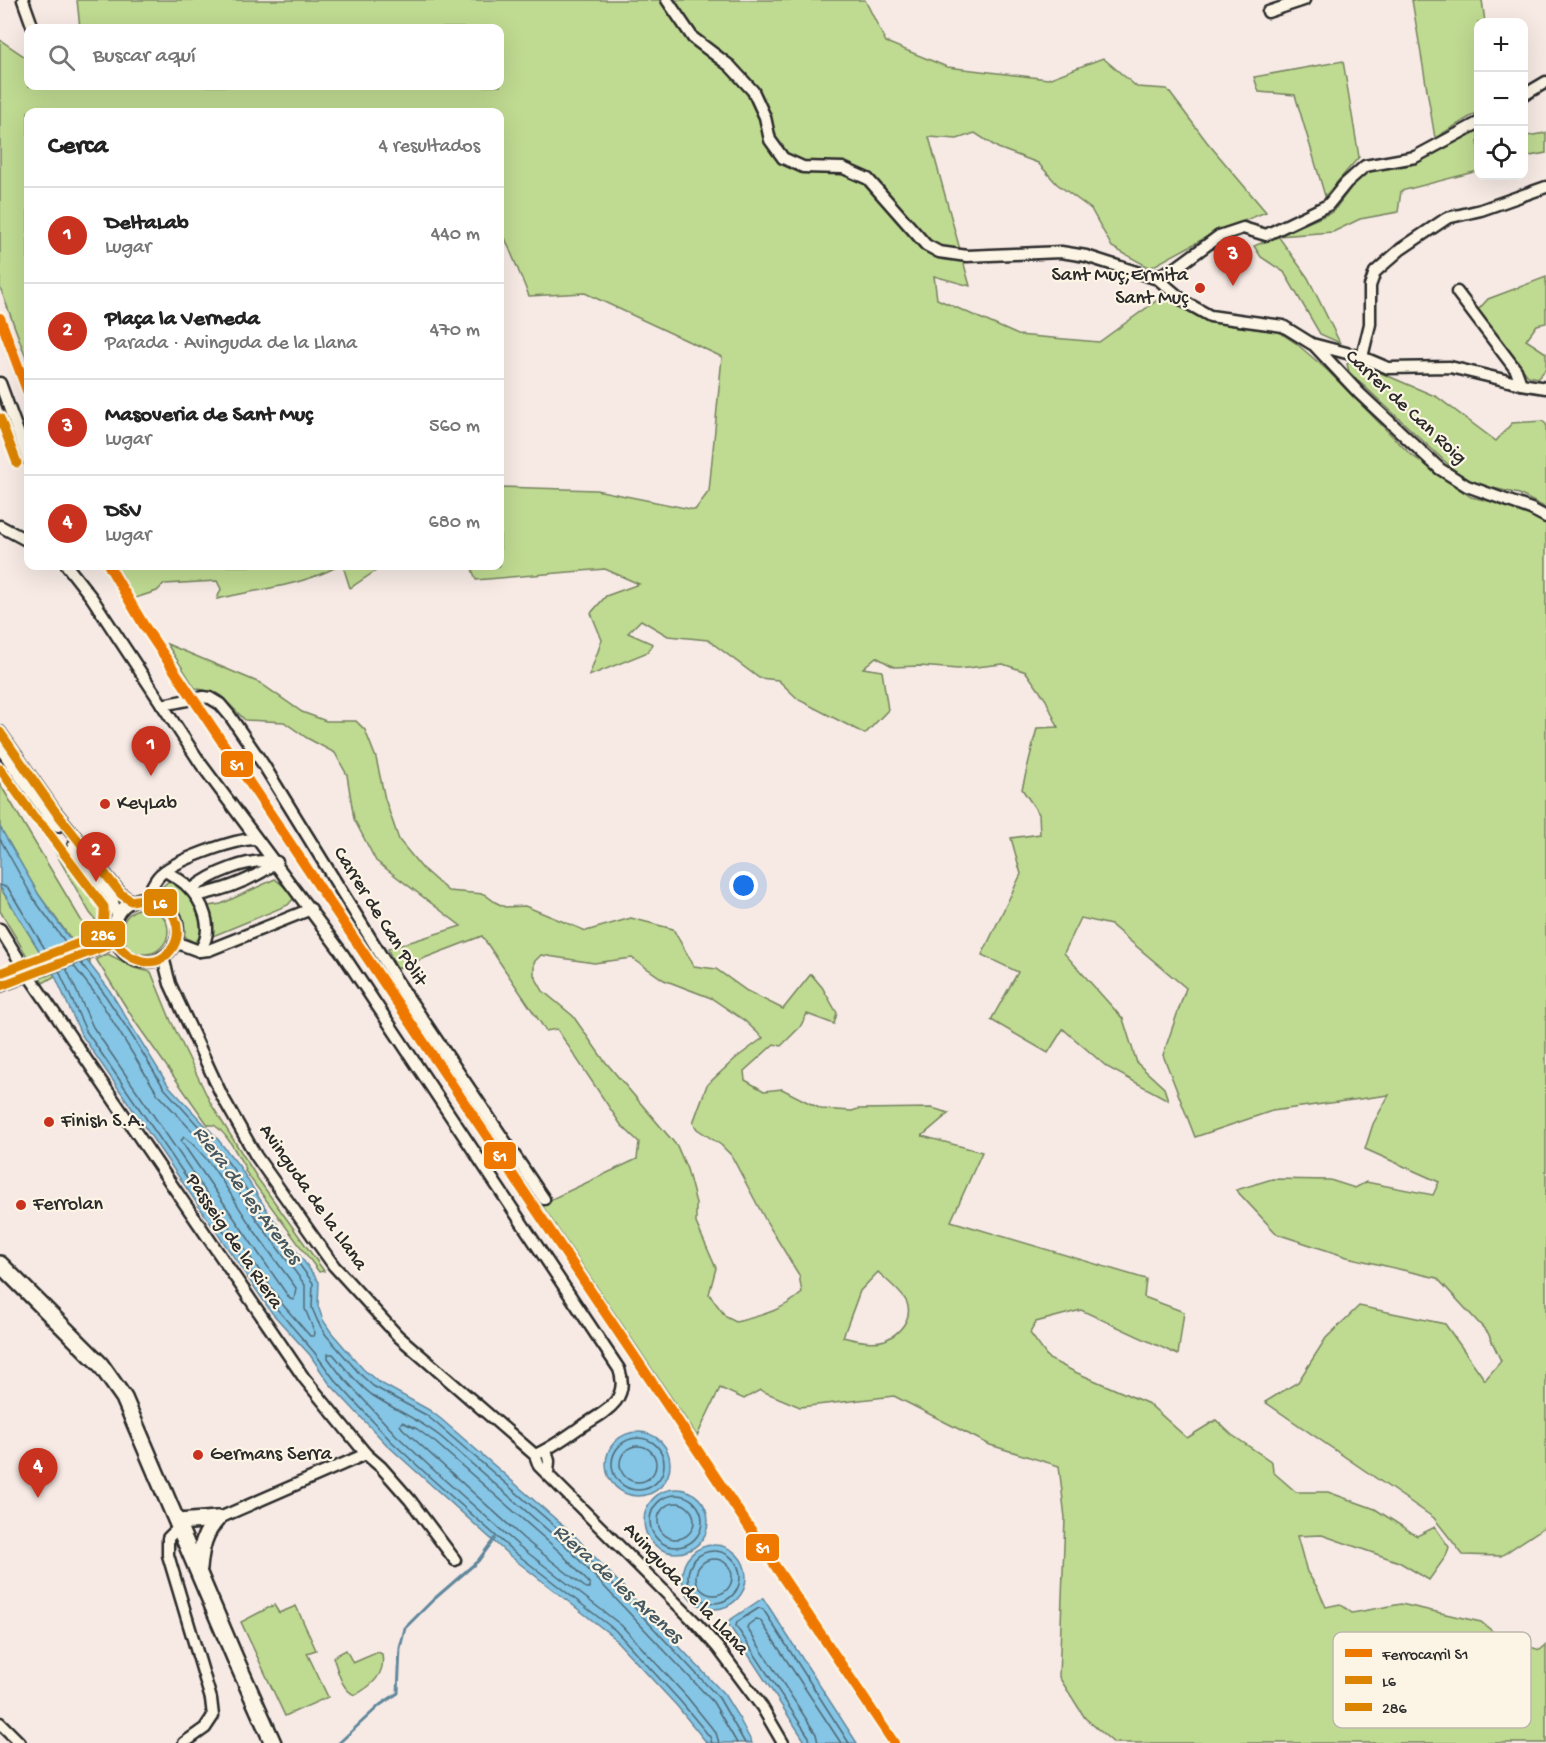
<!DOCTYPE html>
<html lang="es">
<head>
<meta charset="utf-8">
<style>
	:root { --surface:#fff; --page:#f2f2f2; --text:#222; --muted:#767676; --line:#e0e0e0; --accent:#c8321e }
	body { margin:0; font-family:"Gochi Hand",sans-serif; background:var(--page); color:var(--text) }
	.controls { position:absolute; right:18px; top:18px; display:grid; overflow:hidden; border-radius:12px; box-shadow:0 6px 24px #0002 }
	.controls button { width:54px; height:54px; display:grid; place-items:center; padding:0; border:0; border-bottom:2px solid var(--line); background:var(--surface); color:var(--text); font:30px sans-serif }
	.you { position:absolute; left:744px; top:886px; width:21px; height:21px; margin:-15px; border:4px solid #fff; border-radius:50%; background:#1a73e8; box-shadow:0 0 0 9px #1a73e833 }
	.badge { display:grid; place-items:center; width:39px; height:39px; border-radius:50%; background:var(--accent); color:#fff; font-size:20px; font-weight:700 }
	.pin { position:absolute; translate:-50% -50px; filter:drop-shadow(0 2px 3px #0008) }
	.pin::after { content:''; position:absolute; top:32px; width:21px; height:18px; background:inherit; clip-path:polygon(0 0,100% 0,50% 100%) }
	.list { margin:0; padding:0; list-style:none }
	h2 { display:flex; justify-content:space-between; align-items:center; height:78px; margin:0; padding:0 24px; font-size:26px }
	h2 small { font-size:20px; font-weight:400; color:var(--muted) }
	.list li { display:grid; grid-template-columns:39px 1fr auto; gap:18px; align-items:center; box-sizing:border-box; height:96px; padding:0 24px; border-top:2px solid var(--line) }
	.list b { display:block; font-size:22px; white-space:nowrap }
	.list p { margin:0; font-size:20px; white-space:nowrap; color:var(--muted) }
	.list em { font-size:20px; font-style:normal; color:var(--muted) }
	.icon { flex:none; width:33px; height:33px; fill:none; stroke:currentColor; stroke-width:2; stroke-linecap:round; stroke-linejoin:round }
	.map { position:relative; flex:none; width:1546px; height:1743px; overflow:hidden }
	.search { position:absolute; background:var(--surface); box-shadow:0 6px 24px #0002; left:24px; top:24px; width:480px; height:66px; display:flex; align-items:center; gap:15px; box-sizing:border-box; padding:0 21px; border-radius:12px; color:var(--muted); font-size:22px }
	.panel { position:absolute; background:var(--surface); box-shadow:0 6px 24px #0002; left:24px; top:108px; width:480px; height:462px; border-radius:12px }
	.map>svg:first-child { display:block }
	.green { fill:#bfda91; stroke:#75825e; stroke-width:1.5; fill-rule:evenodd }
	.water { fill:#85c5e5; stroke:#61879b; stroke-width:1.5 }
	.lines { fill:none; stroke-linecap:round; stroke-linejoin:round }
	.shore { stroke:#4f6975; stroke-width:1.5 }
	.stream { stroke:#61879b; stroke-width:3 }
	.street-casing { stroke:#2b2b2b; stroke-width:15 }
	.secondary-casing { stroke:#2b2b2b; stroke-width:20 }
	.street { stroke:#fcf5e5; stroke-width:10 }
	.secondary { stroke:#fcf5e5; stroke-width:15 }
	.bus-1-casing { stroke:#fcf5e5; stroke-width:14 }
	.bus-2-casing { stroke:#fcf5e5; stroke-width:14 }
	.bus-1 { stroke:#dc8400; stroke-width:9 }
	.bus-2 { stroke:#dc8400; stroke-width:9 }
	.rail-1-casing { stroke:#fcf5e5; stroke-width:15 }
	.rail-1 { stroke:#ef7900; stroke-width:10 }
	.poi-dot { fill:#c8321e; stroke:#fcf5e5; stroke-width:2 }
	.labels { text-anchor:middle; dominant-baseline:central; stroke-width:4.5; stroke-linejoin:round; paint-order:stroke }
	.poi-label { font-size:20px; fill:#2b2b2b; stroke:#fcf5e5; text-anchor:start }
	.street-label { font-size:20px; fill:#2b2b2b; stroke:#fcf5e5 }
	.water-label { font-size:21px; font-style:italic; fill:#465963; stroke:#fcf5e5 }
	.key { fill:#fcf5e5; stroke:#bdb8ad; stroke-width:1.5 }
	.key-label { font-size:16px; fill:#2b2b2b }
	.line-badge { stroke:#fcf5e5; stroke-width:2 }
	.badge-label { font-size:16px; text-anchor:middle; font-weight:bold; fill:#fff }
</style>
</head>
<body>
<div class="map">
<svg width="1546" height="1743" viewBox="0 0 1546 1743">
	<rect width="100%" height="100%" fill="#f7eae5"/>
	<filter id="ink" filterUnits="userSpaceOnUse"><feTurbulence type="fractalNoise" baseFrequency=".0167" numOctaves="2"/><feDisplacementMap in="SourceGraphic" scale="12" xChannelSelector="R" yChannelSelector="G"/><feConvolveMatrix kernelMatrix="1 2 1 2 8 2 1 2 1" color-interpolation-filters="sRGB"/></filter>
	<g filter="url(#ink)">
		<!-- green -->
		<g class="green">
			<path d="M77,0H865L886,42L947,67L1048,79L1103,58L1137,87L1167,89L1207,142L1266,212L1214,233L1150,268L1112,247L1091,209L1057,184L1038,163L998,148L975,133L957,139L929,137L970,286L934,276L937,299L1018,335L1099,342L1166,294L1200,318L1228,325L1279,332L1297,344L1327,370L1410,454L1471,497L1493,502L1546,522V1526L1501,1556L1463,1555L1434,1518L1265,1402L1298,1382L1326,1338L1359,1306L1445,1324L1485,1380L1501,1361L1488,1333L1437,1278L1347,1257L1277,1234L1236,1190L1272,1179L1330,1180L1355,1188L1366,1182L1433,1195L1439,1182L1365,1149L1373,1124L1389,1095L1272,1111L1195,1137L1163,1055L1186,988L1111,925L1081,918L1064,953L1123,1019L1137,1063L1164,1088L1168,1100L1107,1067L1063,1029L1048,1053L991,1020L1018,972L982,955L1021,874L1011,838L1040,834L1039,814L1022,789L1037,728L1058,727L1046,700L1026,672L1003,664L958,669L919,666L894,667L876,657L863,668L882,671L888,710L865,734L799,700L778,680L759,678L708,640L668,636L641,620L628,633L653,644L648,652L589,676L602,640L591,613L606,596L639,584L605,569L476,580L471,566H500V487L596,490L695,510L709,491L722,357L585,293L529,296L500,226V112H28V363L0,287V40L28,59V86H500V28H80Z"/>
			<path d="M1412,0H1482L1485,22H1478V112L1435,138Z"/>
			<path d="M1343,61L1359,157L1325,196L1295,95L1259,92L1254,77Z"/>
			<path d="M1478,129V171L1401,191L1398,212L1360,219L1333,232L1278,236L1308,278L1340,343L1320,334L1284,272L1261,257L1254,246L1333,212L1352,186L1366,172L1411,165Z"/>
			<path d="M1524,131L1527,136L1546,133V153L1524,157Z"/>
			<path d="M1546,277V323L1537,325L1526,340L1546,353V369L1538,378L1528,376L1477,311L1488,299Z"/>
			<path d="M1353,361L1437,397L1496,441L1512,423L1542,421L1546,424V508L1519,494L1489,487L1468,480L1452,468L1349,372L1347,364Z"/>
			<path d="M117,566H338C302,586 258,589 217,599L221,589L217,581L164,584L157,591L135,598Z"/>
			<path d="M343,566H383L350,588Z"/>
			<path d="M167,644L260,683L302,712L326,721H356L365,730L376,758L385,799L399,840L422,868L448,891L484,894L495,902L505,907L525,906L586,931L631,918L673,929L694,966L716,969L747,991L783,1009L811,974L822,987L837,1013L834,1024L807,1014L800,1027L781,1046L774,1044L744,1071L745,1080L764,1091L782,1089L821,1109L852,1111L858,1109L932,1108L949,1113L922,1136L982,1152L951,1221L1146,1279L1144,1297L1184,1312L1178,1355L1081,1310L1036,1322L1030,1333L1049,1359L1075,1372L1149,1404L1187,1438L1216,1420L1232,1435L1272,1462L1273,1472L1296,1492H1328L1375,1509L1417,1536L1435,1527L1449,1547L1446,1556L1429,1580L1399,1562L1322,1535L1297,1536L1307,1572L1317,1587L1326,1607L1340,1604L1352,1613L1401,1604L1481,1622L1501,1638L1540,1650L1546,1645V1743H1114L1085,1718L1059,1677L1065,1518L1059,1466L990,1445L894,1396L800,1407L760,1390L744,1399L720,1388L697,1436L541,1204L637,1159L639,1142L621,1125L557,1029L546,1031L482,936L396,969L388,949L461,926L376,861L354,819L347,775L335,753L307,738L284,722L245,720L219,694L195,688ZM541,955L594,963L632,958L664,980L711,998L745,1021L763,1038L736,1058L707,1085L693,1123L697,1129L721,1145L731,1155L766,1221L799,1275L802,1293C781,1311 763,1315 736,1322L726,1317L709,1294L716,1268L696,1223V1203L687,1169L677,1146L603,1059L573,1016L543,991L534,975V962ZM878,1272C885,1279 904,1294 907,1303C913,1319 899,1334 885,1340C874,1344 854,1340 843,1337L860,1291Z"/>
			<path d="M0,784L90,935V965L39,895L0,827Z"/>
			<path d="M43,831C49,836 58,845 61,853C64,859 65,865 69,870C87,889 115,891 102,925L98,923L90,913Z"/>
			<path d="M275,879L289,891L294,898L288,905L213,936L208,910L209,906L221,904Z"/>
			<path d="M170,880C194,884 205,917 200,938L194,942L188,939L184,935V924L176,908L162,887Z"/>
			<path d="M0,887L55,976L43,983L0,911Z"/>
			<circle cx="145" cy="931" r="23"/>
			<path d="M108,954L134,968L151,972L171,1021L211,1104L258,1179L324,1271L319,1272L245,1171L246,1169C236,1154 229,1135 214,1125H208L136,1023L96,959Z"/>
			<path d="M274,1605L279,1613L296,1606L316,1650L307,1653L328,1697L285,1716L241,1622Z"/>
			<path d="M346,1650L353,1663L378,1652L382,1654C386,1674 372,1686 355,1695C341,1690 338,1670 333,1657Z"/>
		</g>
		<!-- water -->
		<g class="water">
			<path d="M0,827L39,895L67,935L108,988L168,1085L216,1137L239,1166L268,1212L319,1282L318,1306L323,1320L331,1332L363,1369L377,1381L429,1410L441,1419L575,1536L724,1694L739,1718L752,1743H707L677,1706L611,1635L510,1556L387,1445L329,1383L310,1355L272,1313L81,1034L55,976L0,887Z"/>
			<circle cx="638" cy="1464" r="32"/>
			<circle cx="676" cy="1521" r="32"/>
			<circle cx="714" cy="1577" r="32"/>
			<path d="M763,1598L857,1743H806L727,1622Z"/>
		</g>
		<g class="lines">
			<!-- shore -->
			<g class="shore">
				<path d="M0,839L33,898L72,951"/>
				<path d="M0,885L8,888L51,959"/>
				<path d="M81,963L103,992L134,1039L164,1088L211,1140L233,1169L263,1215L313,1283L312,1308L318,1322L326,1335L359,1373L373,1386L426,1415L437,1424L571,1540L719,1698L745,1743"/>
				<path d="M66,968L93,1027L283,1305L310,1336H314L315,1333L305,1309V1285L257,1220L227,1173L205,1145L157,1093L97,996L73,965"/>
				<path d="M59,971L86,1031L277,1309L314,1352L334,1379L391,1441L433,1480L514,1552L615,1630L681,1702L710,1737L712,1743"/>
				<path d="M184,1137C210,1156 231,1196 249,1223C264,1245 280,1266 296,1288L294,1300L290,1299L192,1157L181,1141Z"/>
				<path d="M402,1422L417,1429L436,1443L560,1552L590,1584V1588H586L524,1539L403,1429L400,1425Z"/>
				<circle cx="638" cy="1464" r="26"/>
				<circle cx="638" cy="1464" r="18"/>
				<circle cx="676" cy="1521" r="26"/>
				<circle cx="676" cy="1521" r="18"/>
				<circle cx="714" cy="1577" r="26"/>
				<circle cx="714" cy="1577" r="18"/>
				<path d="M719,1743L716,1733L687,1697L621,1625L519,1546L438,1474L396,1435L340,1374L328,1358V1354H333C345,1368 357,1384 372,1395C395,1410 420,1420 441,1437L566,1546L713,1702L737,1743"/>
				<path d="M810,1743L809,1737L736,1626L737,1622L759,1608L763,1609L849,1743"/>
				<path d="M818,1743L816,1734L747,1628L748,1625L756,1619L760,1620L841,1743"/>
			</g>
			<!-- stream -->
			<path class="stream" d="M339,1743L380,1705L398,1693L400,1648L405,1628L433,1600L478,1561L495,1538"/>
			<!-- street casing -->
			<g class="street-casing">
				<g id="street">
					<path d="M23,0L33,28"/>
					<path d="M667,0L693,38L730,66L753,91L765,117L770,140L783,158L803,167L843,168L868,179L926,245L939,252L967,256L1061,252L1086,256L1158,279L1185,302L1210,316L1283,326L1312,344L1362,357L1388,368L1450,367L1521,384L1546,388"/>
					<path d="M1268,12L1304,0"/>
					<path d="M1524,95L1546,82"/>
					<path d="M1155,277L1177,267L1219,236L1243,228L1266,235L1328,205L1346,183L1365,166L1415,157L1478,123"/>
					<path d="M1457,292L1516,370L1521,384"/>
					<path d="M1315,346L1359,393L1440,469L1467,486L1531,509L1546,517"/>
					<path d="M1362,357L1370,324V286L1375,272L1401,249L1447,218L1481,210L1546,187"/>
					<path d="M0,383L28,459"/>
					<path d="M0,526L28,541"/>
					<path d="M67,566L92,598L201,764L342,953L619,1369C631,1402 602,1413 579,1428C565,1438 551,1448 535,1455"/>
					<path d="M162,705L203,697L210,698L220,704L230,716L263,764L395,978L544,1199"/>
					<path d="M0,732L55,811L121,894L131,901"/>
					<path d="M0,748L44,810L58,826"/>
					<path d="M73,846L112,898L117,916"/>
					<path d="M165,871C172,875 179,879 185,884C203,900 216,930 199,951"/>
					<path d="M191,890C212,873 250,857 277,862C254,879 224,890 196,896"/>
					<circle cx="146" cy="930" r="32"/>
					<path d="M146,898C150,891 153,883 158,877C171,861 235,839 256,839"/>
					<path d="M0,929L29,976L304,1378L366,1454L381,1467L410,1500L455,1560"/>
					<path d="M175,942L199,951L209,950L311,909"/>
					<path d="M163,957L170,984L222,1096L256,1156L334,1266L398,1336L535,1455L539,1466L697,1624L718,1648L762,1707L783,1743"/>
					<path d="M0,986L116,942"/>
					<path d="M546,1450L549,1461L548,1473"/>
					<path d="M217,1519L366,1454"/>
					<path d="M181,1529L173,1533L168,1538V1555L211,1699L213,1716L205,1728L184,1743"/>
					<path d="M0,1723L20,1743"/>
				</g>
			</g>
			<!-- secondary casing -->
			<g class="secondary-casing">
				<g id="secondary">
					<path d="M0,1264L100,1364L124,1398L235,1658L273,1743"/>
					<path d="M178,1522L217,1519"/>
					<path d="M199,1568C201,1548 204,1533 217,1519"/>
				</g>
			</g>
			<!-- street -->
			<use href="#street" class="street"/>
			<!-- secondary -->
			<use href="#secondary" class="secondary"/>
			<!-- bus-1 casing -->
			<g class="bus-1-casing">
				<path id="bus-1" d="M0,732L55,811L121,894L131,901C137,900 144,898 150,899C173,902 186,931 171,950C155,971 128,961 116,942L0,986"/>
			</g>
			<!-- bus-2 casing -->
			<g class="bus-2-casing">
				<g id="bus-2">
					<path d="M0,418L17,463"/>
					<path d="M0,769L34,817L44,827L104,907C105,916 102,925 103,934L0,973"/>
				</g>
			</g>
			<!-- bus-1 -->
			<use href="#bus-1" class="bus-1"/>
			<!-- bus-2 -->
			<use href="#bus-2" class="bus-2"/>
			<!-- rail-1 casing -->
			<g class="rail-1-casing">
				<g id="rail-1">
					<path d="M0,318L28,393"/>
					<path d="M109,566L143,624L894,1743"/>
				</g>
			</g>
			<!-- rail-1 -->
			<use href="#rail-1" class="rail-1"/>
		</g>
	</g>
	<!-- markers -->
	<g class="poi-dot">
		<circle cx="1200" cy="288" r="6"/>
		<circle cx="105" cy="804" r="6"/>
		<circle cx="49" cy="1122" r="6"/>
		<circle cx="21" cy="1205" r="6"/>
		<circle cx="198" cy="1455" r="6"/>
	</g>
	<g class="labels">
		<!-- poi labels -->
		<g class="poi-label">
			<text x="1188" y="276" text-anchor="end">Sant Muç;Ermita<tspan x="1188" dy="23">Sant Muç</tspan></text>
			<text x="117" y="804">KeyLab</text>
			<text x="61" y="1122">Finish S.A.</text>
			<text x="33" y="1205">Ferrolan</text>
			<text x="210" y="1455">Germans Serra</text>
		</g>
		<!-- street labels -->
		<g class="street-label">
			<text transform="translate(1405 408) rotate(43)">Carrer de Can Roig</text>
			<text transform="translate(379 917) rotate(58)">Carrer de Can Pòlit</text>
			<text transform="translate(312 1198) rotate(55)">Avinguda de la Llana</text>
			<text transform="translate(233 1242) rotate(56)">Passeig de la Riera</text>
			<text transform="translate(685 1590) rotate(47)">Avinguda de la Llana</text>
		</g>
		<!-- water labels -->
		<g class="water-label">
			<text transform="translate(246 1196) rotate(53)">Riera de les Arenes</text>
			<text transform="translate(617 1585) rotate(42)">Riera de les Arenes</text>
		</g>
	</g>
	<!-- legend -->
	<rect x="1333" y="1632" width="198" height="96" rx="9" class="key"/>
	<rect x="1345" y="1649" width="27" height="8" fill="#ef7900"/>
	<rect x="1345" y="1676" width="27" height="8" fill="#dc8400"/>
	<rect x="1345" y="1703" width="27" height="8" fill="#dc8400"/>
	<g class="key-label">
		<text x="1382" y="1659">Ferrocarril S1</text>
		<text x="1382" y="1686">L6</text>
		<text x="1382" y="1713">286</text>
	</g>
	<g class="line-badge">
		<rect x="220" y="750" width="34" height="28" rx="6" fill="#ef7900"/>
		<rect x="143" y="888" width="35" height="29" rx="6" fill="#dc8400"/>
		<rect x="80" y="920" width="46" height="28" rx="6" fill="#dc8400"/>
		<rect x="483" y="1141" width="34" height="29" rx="6" fill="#ef7900"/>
		<rect x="745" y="1533" width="35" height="29" rx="6" fill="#ef7900"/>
	</g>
	<g class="badge-label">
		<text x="237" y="770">S1</text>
		<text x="160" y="908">L6</text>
		<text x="103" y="940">286</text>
		<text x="500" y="1161">S1</text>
		<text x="763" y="1553">S1</text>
	</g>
</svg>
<div class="controls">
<button>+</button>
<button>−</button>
<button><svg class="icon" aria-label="locate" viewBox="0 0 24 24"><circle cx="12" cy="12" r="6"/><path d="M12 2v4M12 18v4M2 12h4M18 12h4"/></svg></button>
</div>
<div class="you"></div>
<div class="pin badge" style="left:151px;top:776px">1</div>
<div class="pin badge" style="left:96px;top:882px">2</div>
<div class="pin badge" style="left:1233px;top:286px">3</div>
<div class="pin badge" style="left:38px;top:1498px">4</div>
<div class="search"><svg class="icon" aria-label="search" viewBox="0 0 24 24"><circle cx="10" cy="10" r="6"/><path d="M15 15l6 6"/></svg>Buscar aquí</div>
<section class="panel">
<h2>Cerca<small>4 resultados</small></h2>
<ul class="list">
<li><span class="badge">1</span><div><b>DeltaLab</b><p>Lugar</p></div><em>440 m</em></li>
<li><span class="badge">2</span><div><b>Plaça la Verneda</b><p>Parada · Avinguda de la Llana</p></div><em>470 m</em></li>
<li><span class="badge">3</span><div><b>Masoveria de Sant Muç</b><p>Lugar</p></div><em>560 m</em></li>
<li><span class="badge">4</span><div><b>DSV</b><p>Lugar</p></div><em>680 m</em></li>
</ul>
</section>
</div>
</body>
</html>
